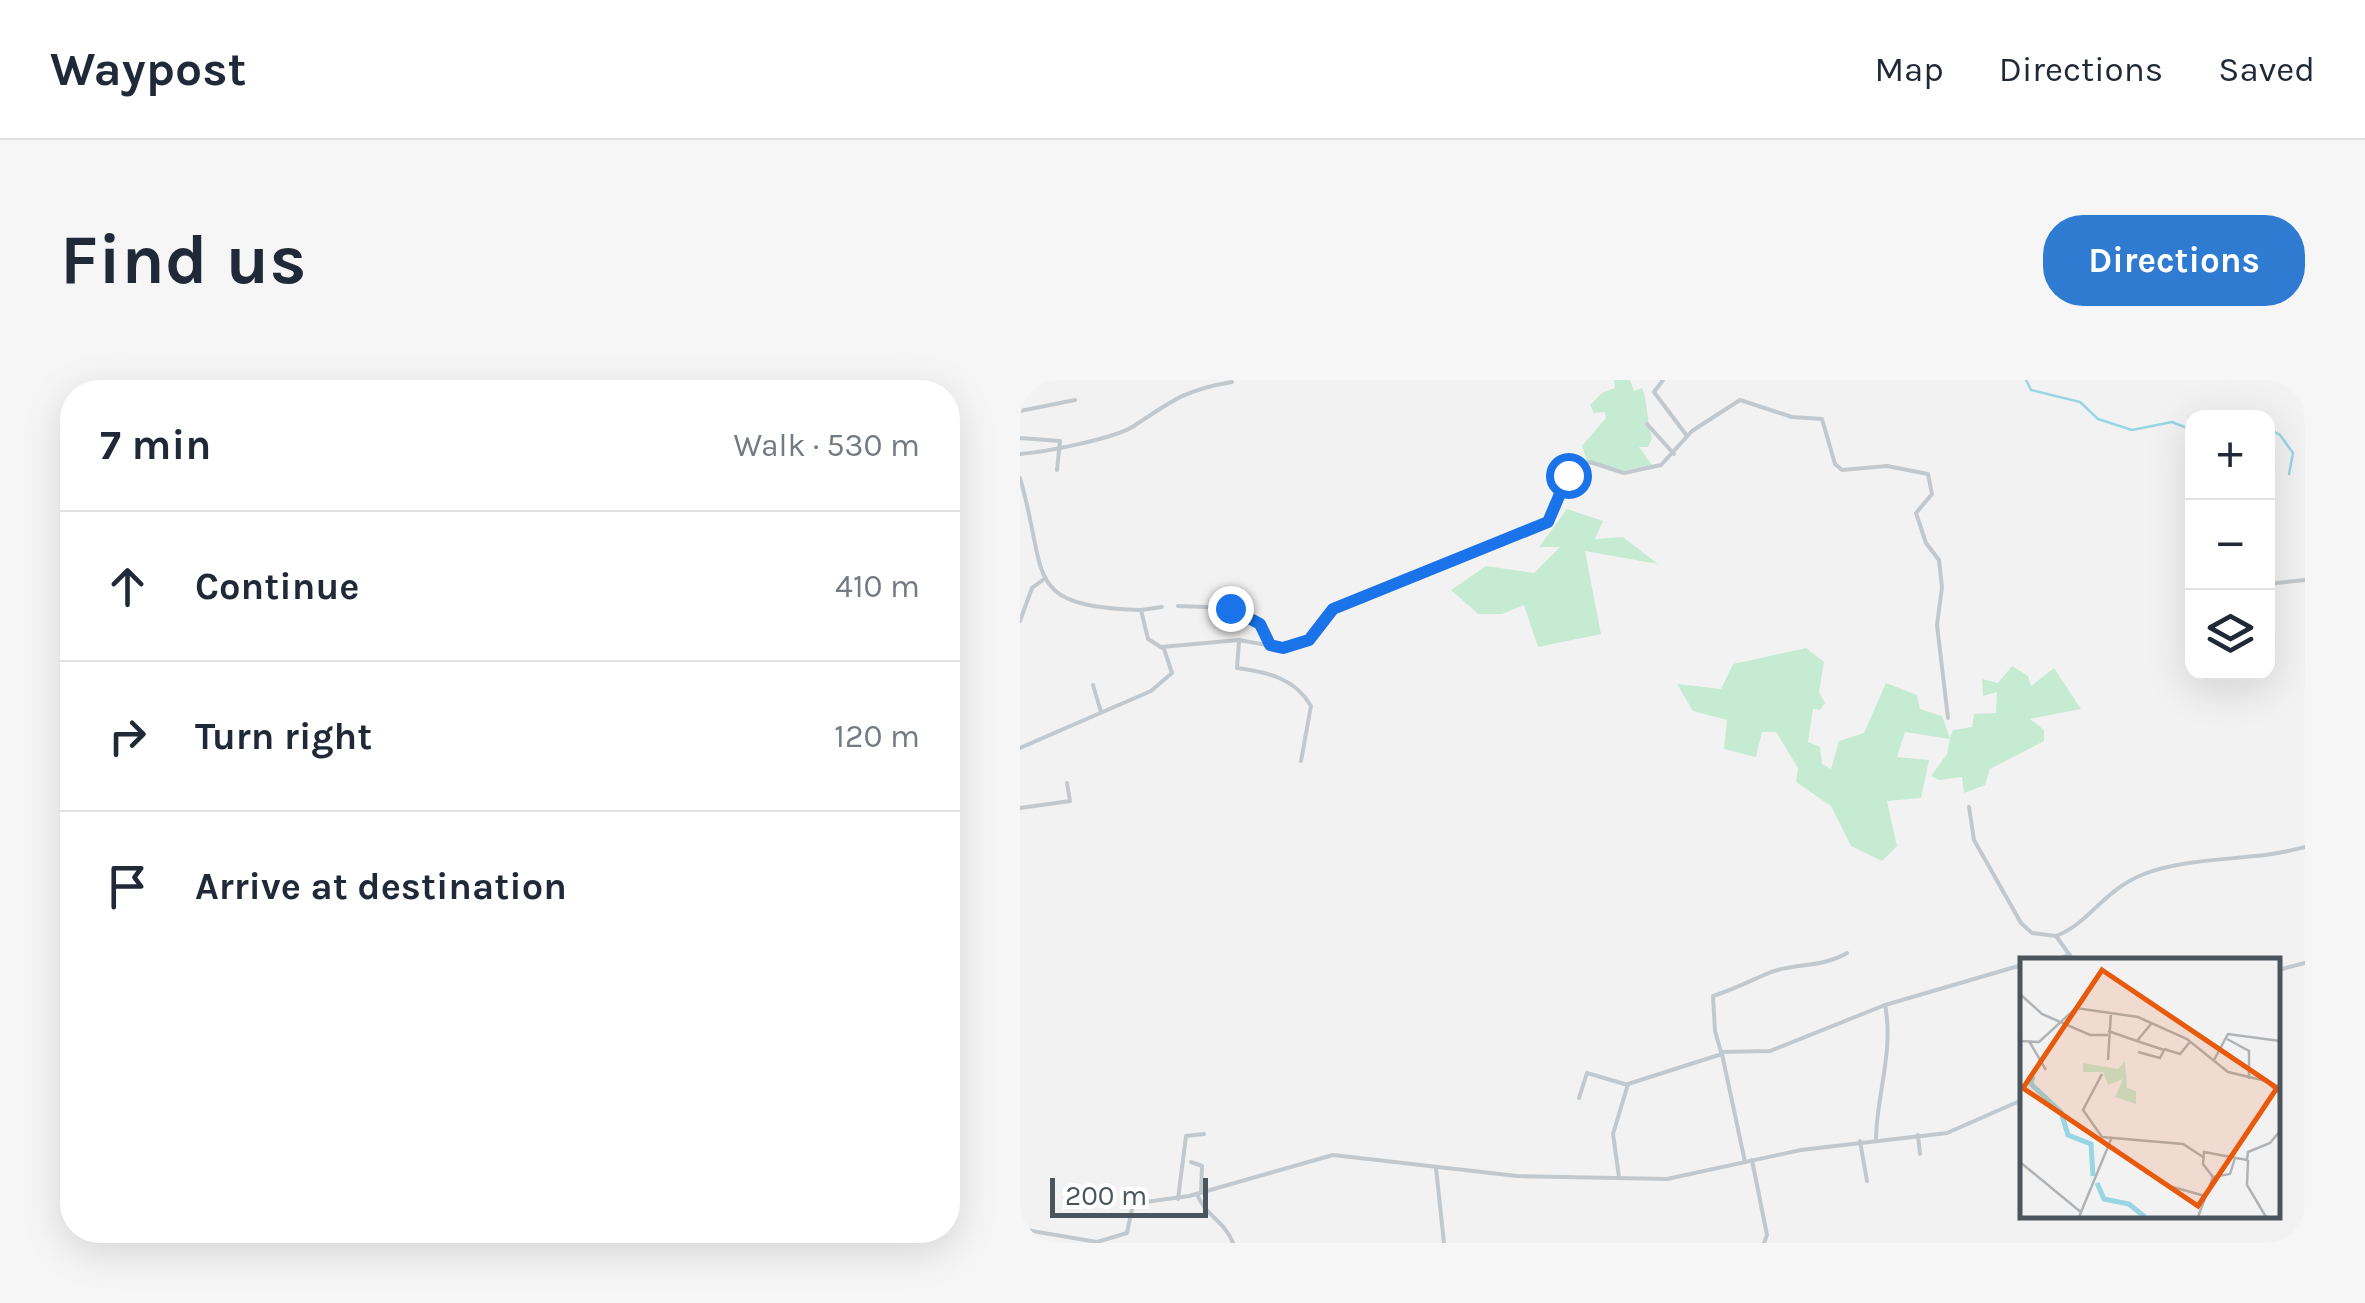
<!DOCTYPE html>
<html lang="en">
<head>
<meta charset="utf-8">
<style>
	:root { --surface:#fff; --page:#f6f6f7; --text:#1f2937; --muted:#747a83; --line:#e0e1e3; --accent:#2e7bd1 }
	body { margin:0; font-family:Karla,sans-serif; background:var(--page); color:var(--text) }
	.controls { position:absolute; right:30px; top:30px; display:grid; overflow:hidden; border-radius:20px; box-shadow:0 10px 40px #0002 }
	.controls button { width:90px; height:90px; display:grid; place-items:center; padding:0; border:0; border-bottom:2px solid var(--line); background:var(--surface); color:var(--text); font:50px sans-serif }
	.scale { position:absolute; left:30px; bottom:25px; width:158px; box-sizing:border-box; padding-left:10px; border:5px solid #4b555d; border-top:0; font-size:28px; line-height:35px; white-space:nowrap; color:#4b555d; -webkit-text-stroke:8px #fff; paint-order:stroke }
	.stop { position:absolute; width:30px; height:30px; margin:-22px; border:8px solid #1a73e8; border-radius:50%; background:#fff }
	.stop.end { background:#1a73e8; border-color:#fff; box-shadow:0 2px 10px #0008 }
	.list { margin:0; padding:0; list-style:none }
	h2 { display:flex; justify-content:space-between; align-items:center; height:130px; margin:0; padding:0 40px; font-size:42px }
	h2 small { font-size:32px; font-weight:400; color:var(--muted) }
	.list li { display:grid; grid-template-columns:65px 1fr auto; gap:30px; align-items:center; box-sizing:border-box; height:150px; padding:0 40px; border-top:2px solid var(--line) }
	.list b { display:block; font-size:38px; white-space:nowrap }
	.list em { font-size:32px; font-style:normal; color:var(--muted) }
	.icon { flex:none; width:55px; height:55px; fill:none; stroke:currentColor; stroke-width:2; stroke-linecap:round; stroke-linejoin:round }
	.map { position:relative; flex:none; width:1285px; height:863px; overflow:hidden; border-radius:40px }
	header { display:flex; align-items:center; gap:60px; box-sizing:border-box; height:140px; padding:0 50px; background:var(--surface); border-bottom:2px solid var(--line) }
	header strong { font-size:48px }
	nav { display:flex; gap:55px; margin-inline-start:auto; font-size:35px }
	.intro { display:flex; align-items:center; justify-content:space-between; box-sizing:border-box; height:240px; padding:0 60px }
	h1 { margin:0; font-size:70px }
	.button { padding:25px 45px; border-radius:40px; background:var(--accent); color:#fff; font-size:35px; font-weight:700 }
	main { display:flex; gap:60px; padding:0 60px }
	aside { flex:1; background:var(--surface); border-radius:40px; box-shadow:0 10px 40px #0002 }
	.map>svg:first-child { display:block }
	.green { fill:#c6ebd3 }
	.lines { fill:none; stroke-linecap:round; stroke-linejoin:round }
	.stream { stroke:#98d6e3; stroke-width:2.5 }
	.street { stroke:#c1c9ce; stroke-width:4 }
	.route { stroke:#1a73e8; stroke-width:12 }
	.inset-river { fill:none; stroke:#98d6e3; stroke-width:5 }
	.inset-road { fill:none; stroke:#b0b3b6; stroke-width:2.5 }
	.view { fill:#e8590c; fill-opacity:0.15; stroke:#e8590c; stroke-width:5 }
	.inset-edge { fill:none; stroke:#4b555d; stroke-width:5 }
</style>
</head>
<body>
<header>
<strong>Waypost</strong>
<nav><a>Map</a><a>Directions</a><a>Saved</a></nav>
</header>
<div class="intro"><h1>Find us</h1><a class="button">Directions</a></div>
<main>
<aside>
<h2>7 min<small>Walk · 530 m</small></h2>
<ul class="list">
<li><svg class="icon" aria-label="ahead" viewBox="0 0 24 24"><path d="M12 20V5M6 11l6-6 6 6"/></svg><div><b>Continue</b></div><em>410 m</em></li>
<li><svg class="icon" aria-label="right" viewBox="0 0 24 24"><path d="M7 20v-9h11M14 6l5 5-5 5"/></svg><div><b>Turn right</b></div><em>120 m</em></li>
<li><svg class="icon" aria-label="arrive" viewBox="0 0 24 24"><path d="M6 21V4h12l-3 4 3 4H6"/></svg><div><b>Arrive at destination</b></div></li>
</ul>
</aside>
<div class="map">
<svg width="1285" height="863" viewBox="0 0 1285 863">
	<rect width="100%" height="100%" fill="#f3f2f2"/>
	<!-- green -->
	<g class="green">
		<path d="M594,0H610L614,11L622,8C629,25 626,41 632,58L628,67H619L632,85L602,91L560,82L566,78L562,66L586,38L585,32L574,33L570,25L582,13L595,8Z"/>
		<path d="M547,129L583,141L575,159L603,157L638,184L565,171L581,254L518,267L504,225L482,234H458L431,210L466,186L514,193L540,167H519Z"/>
		<path d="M786,268L804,282L799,312L805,323L800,330L793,329L788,362L800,367L802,384L811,389L819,361L844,353L866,303L897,315L900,329L922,336L930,358L933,350L952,347L954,334L976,333L977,312L963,316L962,299L978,303L992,286L1008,296L1011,306L1034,288L1061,329L1010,339L1024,350V361L970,389L965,405L944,413L942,397L919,400L911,396L927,374L930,359L885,352L877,377L909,380L901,418L867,421L877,466L862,481L831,466L811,426L776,402L778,388L756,352H742L736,377L704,369L707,340L673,331L657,304L701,309L713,284Z"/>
	</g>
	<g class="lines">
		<!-- stream -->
		<g class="stream">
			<path d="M1006,0L1011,10L1060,22L1078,39L1112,50L1152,42L1172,50"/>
			<path d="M1248,48L1260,55L1273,73L1269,94"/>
		</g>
		<!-- street -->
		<g class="street">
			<path d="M643,0L634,12L667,56"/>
			<path d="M0,31L55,20"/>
			<path d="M627,44L654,74"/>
			<path d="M0,58L40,61L37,90"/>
			<path d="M0,74C24,72 94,59 114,46C152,21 164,10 212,2"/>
			<path d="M0,98C29,196 0,226 121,230L128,259L144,269L152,293L131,311L0,368"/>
			<path d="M1248,204L1285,200"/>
			<path d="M158,226C195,227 235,226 250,265"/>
			<path d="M121,230L142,227"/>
			<path d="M0,241L12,208L24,199"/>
			<path d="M219,262L217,288C247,292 275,298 291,326L281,381"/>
			<path d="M141,267L219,260L263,268L284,262L313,229L456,172L497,150L528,142L552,89L570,82L604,93L641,85L672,51L720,20L772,37L802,39L815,84L822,90L867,86L908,94L912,114L896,133L906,163L919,180L922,207L917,245L928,338"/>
			<path d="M73,305L81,332"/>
			<path d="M949,427L954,460L1001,543L1012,553L1036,556L1054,581"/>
			<path d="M0,428L50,421L47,403"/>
			<path d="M1036,556C1070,543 1083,510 1124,494C1176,475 1232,482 1285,467"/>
			<path d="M827,573C800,589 771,582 744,595C726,603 712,610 693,616L695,651L701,672L750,671L865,625"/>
			<path d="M1032,581L1046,576"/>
			<path d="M1258,590L1285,583"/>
			<path d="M702,674L725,782"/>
			<path d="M559,718L567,693L608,705"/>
			<path d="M898,755L900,774"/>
			<path d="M856,758C857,713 874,671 865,625L1002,585"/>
			<path d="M840,761L847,801"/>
			<path d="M732,780L747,855L744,863"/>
			<path d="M171,782L182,786L181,813"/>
			<path d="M416,788L424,863"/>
			<path d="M599,797L593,754L608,704L702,674"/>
			<path d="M177,814C185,836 205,841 213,863"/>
			<path d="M158,819L166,756L184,754"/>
			<path d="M0,849L77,862L107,853L112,829L118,823L169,816L313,775L497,796L647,799L781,770L927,753L1002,720"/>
		</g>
	</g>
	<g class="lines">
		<!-- route -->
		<path class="route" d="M210,228L240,244L250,265L263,268L289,260L313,229L528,142L548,95"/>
	</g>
	<!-- overview -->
	<g transform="translate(1000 578)">
		<rect width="260" height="260" fill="#f3f2f2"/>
		<path d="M105,103L107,130L116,133V146L95,139L103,121L88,127L83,114H63V105L98,111Z" fill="#c6ebd3"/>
		<path class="inset-river" d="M13,118L11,126L41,154L48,177L71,186L73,218M77,225L84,241L109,246L125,259"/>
		<path class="inset-road" d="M0,36L22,56L70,77H88M88,73L117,83L131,66M207,81L229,93V121M0,83L19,84L56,50L118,59L167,81L208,114L246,123L260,136M9,83L26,112M117,83L144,92L140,100L118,94M144,91L160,96L170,84M88,102L91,54M194,102L208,76L260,83M82,116L63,152L82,179L163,186L183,199M228,202L227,227L246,259M0,204L62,255M193,219L210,216L215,200M149,228L185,238M59,259L92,179M178,259L193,219L183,206L184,194L227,202L228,194L250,185L260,173"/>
		<path class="view" d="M82,12L257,130L178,248L3,130Z"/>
		<rect width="260" height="260" class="inset-edge"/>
	</g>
</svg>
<div class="controls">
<button>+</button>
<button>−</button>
<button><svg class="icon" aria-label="layers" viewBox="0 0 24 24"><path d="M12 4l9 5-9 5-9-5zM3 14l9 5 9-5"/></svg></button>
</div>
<div class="scale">200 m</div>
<div class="stop" style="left:548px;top:95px"></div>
<div class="stop end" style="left:210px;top:228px"></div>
</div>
</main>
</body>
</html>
